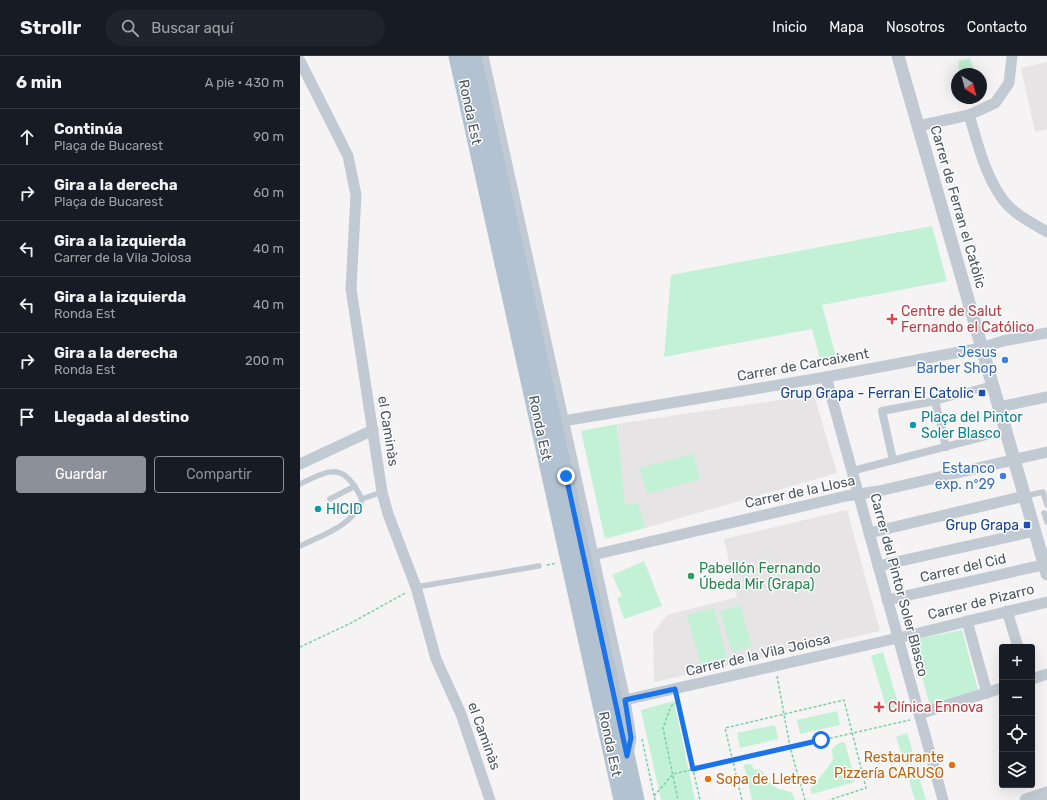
<!DOCTYPE html>
<html lang="es">
<head>
<meta charset="utf-8">
<style>
	:root { --surface:#171b24; --page:#20242c; --text:#f1f3f6; --muted:#9ea1a6; --line:#363941; --accent:#8c9099 }
	body { margin:0; font-family:Rubik,sans-serif; background:var(--page); color:var(--text) }
	.controls { position:absolute; right:12px; bottom:12px; display:grid; overflow:hidden; border-radius:4px; box-shadow:0 4px 16px #0002 }
	.controls button { width:36px; height:36px; display:grid; place-items:center; padding:0; border:0; border-bottom:1px solid var(--line); background:var(--surface); color:var(--text); font:20px sans-serif }
	.compass { position:absolute; left:651px; top:12px; width:36px; height:36px; border-radius:50%; background:var(--surface); box-shadow:0 4px 16px #0002; rotate:144deg }
	.stop { position:absolute; width:12px; height:12px; margin:-9px; border:3px solid #1a73e8; border-radius:50%; background:#fff }
	.stop.end { background:#1a73e8; border-color:#fff; box-shadow:0 1px 4px #0008 }
	.list { margin:0; padding:0; list-style:none }
	h2 { display:flex; justify-content:space-between; align-items:center; height:52px; margin:0; padding:0 16px; font-size:17px }
	h2 small { font-size:13px; font-weight:400; color:var(--muted) }
	.list li { display:grid; grid-template-columns:26px 1fr auto; gap:12px; align-items:center; box-sizing:border-box; height:56px; padding:0 16px; border-top:1px solid var(--line) }
	.list b { display:block; font-size:15px; white-space:nowrap }
	.list p { margin:0; font-size:13px; white-space:nowrap; color:var(--muted) }
	.list em { font-size:13px; font-style:normal; color:var(--muted) }
	.actions { display:flex; gap:8px; padding:12px 16px }
	.actions a { flex:1; padding:9px 0; border:1px solid var(--accent); border-radius:4px; text-align:center; font-size:14px; color:var(--accent) }
	.actions .main { background:var(--accent); color:#fff }
	.icon { flex:none; width:22px; height:22px; fill:none; stroke:currentColor; stroke-width:2; stroke-linecap:round; stroke-linejoin:round }
	.map { position:relative; flex:none; width:747px; height:744px; overflow:hidden }
	header { display:flex; align-items:center; gap:24px; box-sizing:border-box; height:56px; padding:0 20px; background:var(--surface); border-bottom:1px solid var(--line) }
	header strong { font-size:19px }
	nav { display:flex; gap:22px; margin-inline-start:auto; font-size:14px }
	.search { width:280px; height:36px; background:var(--page); display:flex; align-items:center; gap:10px; box-sizing:border-box; padding:0 14px; border-radius:22px; color:var(--muted); font-size:15px }
	main { display:flex }
	aside { flex:1; background:var(--surface) }
	.map>svg:first-child { display:block }
	.education { fill:#e6e4e5 }
	.green { fill:#c3f1d5 }
	.lines { fill:none; stroke-linecap:round; stroke-linejoin:round }
	.path { stroke:#7ad0a6; stroke-width:1.5; stroke-dasharray:3 2; stroke-linecap:butt }
	.service { stroke:#c1cad2; stroke-width:5.5 }
	.pedestrian { stroke:#c1cad2; stroke-width:8 }
	.minor { stroke:#c1cad2; stroke-width:11 }
	.tertiary { stroke:#c1cad2; stroke-width:13 }
	.primary { stroke:#b3c2d1; stroke-width:17 }
	.route { stroke:#1a73e8; stroke-width:5 }
	.health-dot { fill:#e0444e; stroke:#fff; stroke-width:1.5 }
	.shop-dot { fill:#3f7fe0; stroke:#fff; stroke-width:1.5 }
	.transit-dot { fill:#1a4fb4; stroke:#fff; stroke-width:1.5 }
	.culture-dot { fill:#0f9aa8; stroke:#fff; stroke-width:1.5 }
	.leisure-dot { fill:#2e9e5b; stroke:#fff; stroke-width:1.5 }
	.food-dot { fill:#e8710a; stroke:#fff; stroke-width:1.5 }
	.labels { text-anchor:middle; dominant-baseline:central; stroke-width:3; stroke-linejoin:round; paint-order:stroke }
	.street-label { font-size:14px; fill:#4a5661; stroke:#fff }
	.health-label { font-size:14px; fill:#be3a42; stroke:#fff; text-anchor:start }
	.shop-label { font-size:14px; fill:#366cbe; stroke:#fff; text-anchor:end }
	.transit-label { font-size:14px; fill:#164399; stroke:#fff; text-anchor:end }
	.culture-label { font-size:14px; fill:#0d838f; stroke:#fff; text-anchor:start }
	.leisure-label { font-size:14px; fill:#27864d; stroke:#fff; text-anchor:start }
	.food-label { font-size:14px; fill:#c56008; stroke:#fff; text-anchor:end }
</style>
</head>
<body>
<header>
<strong>Strollr</strong>
<div class="search"><svg class="icon" aria-label="search" viewBox="0 0 24 24"><circle cx="10" cy="10" r="6"/><path d="M15 15l6 6"/></svg>Buscar aquí</div>
<nav><a>Inicio</a><a>Mapa</a><a>Nosotros</a><a>Contacto</a></nav>
</header>
<main>
<aside>
<h2>6 min<small>A pie · 430 m</small></h2>
<ul class="list">
<li><svg class="icon" aria-label="ahead" viewBox="0 0 24 24"><path d="M12 20V5M6 11l6-6 6 6"/></svg><div><b>Continúa</b><p>Plaça de Bucarest</p></div><em>90 m</em></li>
<li><svg class="icon" aria-label="right" viewBox="0 0 24 24"><path d="M7 20v-9h11M14 6l5 5-5 5"/></svg><div><b>Gira a la derecha</b><p>Plaça de Bucarest</p></div><em>60 m</em></li>
<li><svg class="icon" aria-label="left" viewBox="0 0 24 24"><path d="M17 20v-9H6M10 6l-5 5 5 5"/></svg><div><b>Gira a la izquierda</b><p>Carrer de la Vila Joiosa</p></div><em>40 m</em></li>
<li><svg class="icon" aria-label="left" viewBox="0 0 24 24"><path d="M17 20v-9H6M10 6l-5 5 5 5"/></svg><div><b>Gira a la izquierda</b><p>Ronda Est</p></div><em>40 m</em></li>
<li><svg class="icon" aria-label="right" viewBox="0 0 24 24"><path d="M7 20v-9h11M14 6l5 5-5 5"/></svg><div><b>Gira a la derecha</b><p>Ronda Est</p></div><em>200 m</em></li>
<li><svg class="icon" aria-label="arrive" viewBox="0 0 24 24"><path d="M6 21V4h12l-3 4 3 4H6"/></svg><div><b>Llegada al destino</b></div></li>
</ul>
<div class="actions"><a class="main">Guardar</a><a>Compartir</a></div>
</aside>
<div class="map">
<svg width="747" height="744" viewBox="0 0 747 744">
	<rect width="100%" height="100%" fill="#f5f3f3"/>
	<!-- education -->
	<g class="education">
		<path d="M747,6V73L735,76L721,12Z"/>
		<path d="M514,339L537,417L345,472L338,446L325,450L317,368Z"/>
		<path d="M547,454L580,575L354,626L353,577L367,559L437,541L424,483Z"/>
	</g>
	<!-- green -->
	<g class="green">
		<path d="M670,2L675,18H664V17L660,18L658,9H659L658,5Z"/>
		<path d="M632,170L647,225L522,249L537,304L521,307L512,273L364,301L371,219Z"/>
		<path d="M317,368L325,449L338,446L345,472L305,483L281,375Z"/>
		<path d="M393,398L400,423L347,438L340,412Z"/>
		<path d="M344,505L362,550L324,563L317,542L322,540L312,519Z"/>
		<path d="M440,549L452,590L432,596L420,555Z"/>
		<path d="M414,552L428,606L402,613L387,559Z"/>
		<path d="M662,574L678,634L630,650L612,584Z"/>
		<path d="M583,596L599,650L587,654L571,600Z"/>
		<path d="M374,645L395,744H361L341,654Z"/>
		<path d="M537,655L540,669L500,678L497,664Z"/>
		<path d="M475,669L478,683L440,692L437,677Z"/>
		<path d="M607,677L616,706L605,709L596,681Z"/>
		<path d="M542,686L545,687L555,724L551,727L513,738L511,737V732C514,729 532,707 533,703C533,701 532,696 532,693L536,689Z"/>
		<path d="M447,708H451L454,713L462,715L472,729L479,733L491,736L495,743L494,744H452L444,709Z"/>
		<path d="M618,718L626,744H615L608,721Z"/>
	</g>
	<g class="lines">
		<!-- path -->
		<g class="path">
			<path d="M247,509L257,507"/>
			<path d="M0,591L51,567L107,536"/>
			<path d="M477,620L490,691L505,744"/>
			<path d="M377,643L400,744"/>
			<path d="M378,647L371,650L363,672L378,744"/>
			<path d="M342,683L355,744"/>
			<path d="M354,740L373,718L610,664"/>
			<path d="M442,744L425,672L544,644L566,732L529,744"/>
		</g>
		<!-- service -->
		<g class="service">
			<path d="M0,428C33,412 43,407 62,443C55,469 22,479 0,490"/>
			<path d="M725,440L743,436L747,449"/>
			<path d="M30,443L55,430"/>
			<path d="M62,443L82,436"/>
			<path d="M744,457L747,466"/>
			<path d="M116,531L239,510"/>
		</g>
		<!-- pedestrian -->
		<g class="pedestrian">
			<path d="M635,345L692,329"/>
			<path d="M593,404L582,355L635,345L646,391"/>
			<path d="M552,415L706,375"/>
		</g>
		<!-- minor -->
		<g class="minor">
			<path d="M183,0L325,644L331,682L329,693"/>
			<path d="M0,5L48,100L56,139L51,233L82,436L88,458L116,531L136,603L161,658L190,744"/>
			<path d="M669,59C678,88 685,120 704,145C715,159 732,167 747,176"/>
			<path d="M618,70L669,59L695,47L709,27L712,0"/>
			<path d="M526,321L643,744"/>
			<path d="M699,351L747,341"/>
			<path d="M263,365L526,321L681,292L703,285L747,277"/>
			<path d="M0,408L73,374"/>
			<path d="M569,477L725,440"/>
			<path d="M293,499L546,440L579,435L747,396"/>
			<path d="M578,510L735,475"/>
			<path d="M587,544L747,508"/>
			<path d="M707,555L718,591"/>
			<path d="M667,565L687,637"/>
			<path d="M732,623L747,618"/>
			<path d="M325,644L598,582L747,546"/>
			<path d="M619,658L702,632"/>
		</g>
		<!-- tertiary -->
		<g class="tertiary">
			<path d="M598,0L747,518"/>
			<path d="M726,744L747,737"/>
		</g>
		<!-- primary -->
		<g class="primary">
			<path d="M157,0L322,744"/>
			<path d="M173,0L336,744"/>
		</g>
	</g>
	<g class="lines">
		<!-- route -->
		<path class="route" d="M266,420L327,700L331,682L325,644L375,633L393,713L521,684"/>
	</g>
	<!-- markers -->
	<g class="health-dot">
		<path d="M590 257h4v4h4v4h-4v4h-4v-4h-4v-4h4z"/>
		<path d="M577 645h4v4h4v4h-4v4h-4v-4h-4v-4h4z"/>
	</g>
	<g class="shop-dot">
		<circle cx="705" cy="304" r="4"/>
		<circle cx="703" cy="420" r="4"/>
	</g>
	<g class="transit-dot">
		<rect x="678" y="333" width="8" height="8" rx="2"/>
		<rect x="723" y="465" width="8" height="8" rx="2"/>
	</g>
	<g class="culture-dot">
		<circle cx="613" cy="369" r="4"/>
		<circle cx="18" cy="453" r="4"/>
	</g>
	<circle class="leisure-dot" cx="391" cy="520" r="4"/>
	<g class="food-dot">
		<circle cx="652" cy="709" r="4"/>
		<circle cx="408" cy="723" r="4"/>
	</g>
	<g class="labels">
		<!-- street labels -->
		<g class="street-label">
			<text transform="translate(170 56) rotate(78)">Ronda Est</text>
			<text transform="translate(658 151) rotate(74)">Carrer de Ferran el Catòlic</text>
			<text transform="translate(503 309) rotate(-10)">Carrer de Carcaixent</text>
			<text transform="translate(240 372) rotate(78)">Ronda Est</text>
			<text transform="translate(88 375) rotate(81)">el Caminàs</text>
			<text transform="translate(500 436) rotate(-12)">Carrer de la Llosa</text>
			<text transform="translate(663 512) rotate(-13)">Carrer del Cid</text>
			<text transform="translate(599 529) rotate(75)">Carrer del Pintor Soler Blasco</text>
			<text transform="translate(681 546) rotate(-14)">Carrer de Pizarro</text>
			<text transform="translate(458 599) rotate(-13)">Carrer de la Vila Joiosa</text>
			<text transform="translate(184 680) rotate(70)">el Caminàs</text>
			<text transform="translate(310 688) rotate(78)">Ronda Est</text>
		</g>
		<!-- health labels -->
		<g class="health-label">
			<text x="601" y="255">Centre de Salut<tspan x="601" dy="16">Fernando el Católico</tspan></text>
			<text x="588" y="651">Clínica Ennova</text>
		</g>
		<!-- shop labels -->
		<g class="shop-label">
			<text x="697" y="296">Jesus<tspan x="697" dy="16">Barber Shop</tspan></text>
			<text x="695" y="412">Estanco<tspan x="695" dy="16">exp. nº29</tspan></text>
		</g>
		<!-- transit labels -->
		<g class="transit-label">
			<text x="674" y="337">Grup Grapa - Ferran El Catolic</text>
			<text x="719" y="469">Grup Grapa</text>
		</g>
		<!-- culture labels -->
		<g class="culture-label">
			<text x="621" y="361">Plaça del Pintor<tspan x="621" dy="16">Soler Blasco</tspan></text>
			<text x="26" y="453">HICID</text>
		</g>
		<!-- leisure labels -->
		<g class="leisure-label">
			<text x="399" y="512">Pabellón Fernando<tspan x="399" dy="16">Úbeda Mir (Grapa)</tspan></text>
		</g>
		<!-- food labels -->
		<g class="food-label">
			<text x="644" y="701">Restaurante<tspan x="644" dy="16">Pizzería CARUSO</tspan></text>
			<text x="416" y="723" text-anchor="start">Sopa de Lletres</text>
		</g>
	</g>
</svg>
<div class="controls">
<button>+</button>
<button>−</button>
<button><svg class="icon" aria-label="locate" viewBox="0 0 24 24"><circle cx="12" cy="12" r="6"/><path d="M12 2v4M12 18v4M2 12h4M18 12h4"/></svg></button>
<button><svg class="icon" aria-label="layers" viewBox="0 0 24 24"><path d="M12 4l9 5-9 5-9-5zM3 14l9 5 9-5"/></svg></button>
</div>
<svg class="compass" viewBox="-18 -18 36 36"><path d="M0-13l5 13h-10z" fill="#e53935"/><path d="M0 13l5-13h-10z" fill="#9ea1a6"/></svg>
<div class="stop" style="left:521px;top:684px"></div>
<div class="stop end" style="left:266px;top:420px"></div>
</div>
</main>
</body>
</html>
